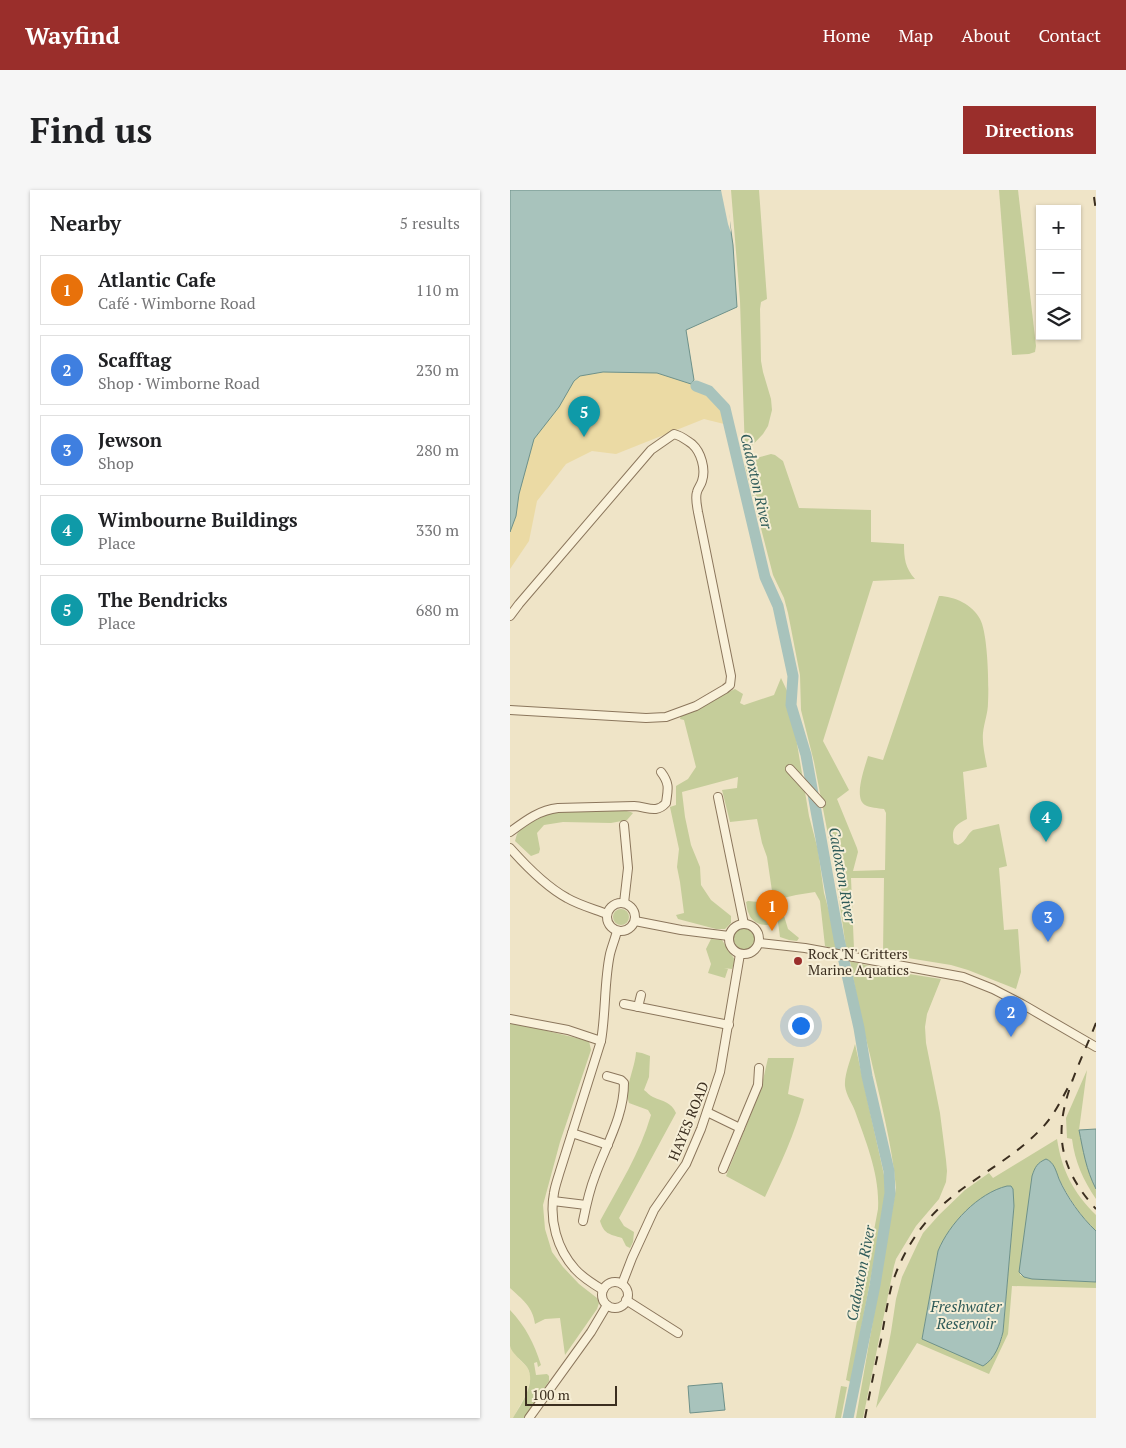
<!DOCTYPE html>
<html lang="en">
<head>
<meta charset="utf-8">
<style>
	:root { --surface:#fff; --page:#f6f6f6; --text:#202124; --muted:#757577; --line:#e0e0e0; --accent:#9a2e2b }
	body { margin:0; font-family:"PT Serif",serif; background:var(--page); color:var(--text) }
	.controls { position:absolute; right:15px; top:15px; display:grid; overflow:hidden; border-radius:0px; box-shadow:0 1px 4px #0004 }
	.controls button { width:45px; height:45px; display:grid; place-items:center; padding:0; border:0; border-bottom:1px solid var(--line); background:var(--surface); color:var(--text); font:25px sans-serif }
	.scale { position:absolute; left:15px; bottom:12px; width:92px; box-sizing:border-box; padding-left:5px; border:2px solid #3b2e1f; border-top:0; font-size:14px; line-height:18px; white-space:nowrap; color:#3b2e1f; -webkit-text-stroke:4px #f6eed6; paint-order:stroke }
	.you { position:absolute; left:290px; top:835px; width:18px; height:18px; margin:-12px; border:4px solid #fff; border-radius:50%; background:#1a73e8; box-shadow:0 0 0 8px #1a73e833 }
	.badge { display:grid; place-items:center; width:32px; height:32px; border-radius:50%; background:var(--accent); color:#fff; font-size:16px; font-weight:700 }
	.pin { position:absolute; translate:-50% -41px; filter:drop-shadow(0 1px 2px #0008) }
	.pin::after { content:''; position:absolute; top:26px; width:18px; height:15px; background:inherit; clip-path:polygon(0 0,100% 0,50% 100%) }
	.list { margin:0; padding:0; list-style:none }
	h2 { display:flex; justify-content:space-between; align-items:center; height:65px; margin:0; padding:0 20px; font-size:21px }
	h2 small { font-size:16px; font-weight:400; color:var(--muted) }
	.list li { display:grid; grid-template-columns:32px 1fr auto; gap:15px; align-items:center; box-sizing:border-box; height:70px; margin:0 10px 10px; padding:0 10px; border:1px solid var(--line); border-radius:0px }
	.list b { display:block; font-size:19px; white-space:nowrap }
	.list p { margin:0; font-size:16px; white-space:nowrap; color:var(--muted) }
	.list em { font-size:16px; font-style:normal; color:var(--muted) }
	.icon { flex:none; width:28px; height:28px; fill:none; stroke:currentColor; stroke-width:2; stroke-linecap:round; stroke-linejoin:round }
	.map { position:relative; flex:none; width:586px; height:1228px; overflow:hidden; border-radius:0px }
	header { display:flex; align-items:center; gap:30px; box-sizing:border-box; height:70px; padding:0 25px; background:var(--accent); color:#fff }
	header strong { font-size:24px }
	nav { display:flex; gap:28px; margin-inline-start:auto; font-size:18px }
	.intro { display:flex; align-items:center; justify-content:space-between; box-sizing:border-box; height:120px; padding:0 30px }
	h1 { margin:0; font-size:35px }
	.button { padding:12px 22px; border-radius:0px; background:var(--accent); color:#fff; font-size:18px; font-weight:700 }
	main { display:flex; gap:30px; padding:0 30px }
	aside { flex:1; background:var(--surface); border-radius:0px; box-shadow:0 1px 4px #0004 }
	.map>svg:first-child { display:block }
	.farmland { fill:#e5dfb4 }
	.green { fill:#c5cd9a; fill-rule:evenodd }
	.sand { fill:#ebdaa4 }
	.water { fill:#a8c3bc; stroke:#6e918a }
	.pier { fill:#efe4c7 }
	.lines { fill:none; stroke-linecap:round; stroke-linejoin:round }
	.river { stroke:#a8c3bc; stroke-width:11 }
	.minor-casing { stroke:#8b765c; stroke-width:10 }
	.minor { stroke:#f9f1da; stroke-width:8 }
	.rail { stroke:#3b2e1f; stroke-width:2; stroke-dasharray:9 9; stroke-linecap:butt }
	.poi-dot { fill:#9a2e2b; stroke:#f6eed6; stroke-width:2 }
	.labels { text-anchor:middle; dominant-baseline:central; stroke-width:4; stroke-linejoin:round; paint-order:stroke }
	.poi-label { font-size:14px; fill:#3b2e1f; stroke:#f6eed6; text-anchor:start }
	.street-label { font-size:14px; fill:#3b2e1f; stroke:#f6eed6 }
	.water-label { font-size:15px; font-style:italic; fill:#2f5b59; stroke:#f6eed6 }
</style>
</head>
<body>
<header>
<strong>Wayfind</strong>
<nav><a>Home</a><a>Map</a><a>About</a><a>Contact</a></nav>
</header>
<div class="intro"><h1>Find us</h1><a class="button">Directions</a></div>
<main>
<aside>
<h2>Nearby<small>5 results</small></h2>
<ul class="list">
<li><span class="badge" style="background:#e8710a">1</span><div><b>Atlantic Cafe</b><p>Café · Wimborne Road</p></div><em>110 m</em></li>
<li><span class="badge" style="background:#3f7fe0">2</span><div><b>Scafftag</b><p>Shop · Wimborne Road</p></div><em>230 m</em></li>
<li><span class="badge" style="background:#3f7fe0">3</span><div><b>Jewson</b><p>Shop</p></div><em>280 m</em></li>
<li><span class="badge" style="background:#0f9aa8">4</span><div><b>Wimbourne Buildings</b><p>Place</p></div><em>330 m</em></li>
<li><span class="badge" style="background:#0f9aa8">5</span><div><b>The Bendricks</b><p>Place</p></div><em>680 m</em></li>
</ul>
</aside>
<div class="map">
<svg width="586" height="1228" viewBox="0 0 586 1228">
	<rect width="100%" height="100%" fill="#efe4c7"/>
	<!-- farmland -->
	<path class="farmland" d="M0,1156L9,1169L17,1177L21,1187L17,1202L3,1228H0Z"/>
	<!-- green -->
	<g class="green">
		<path d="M221,0H249L257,109L251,112L250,119L251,171L253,182L261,209L262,220L258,236L253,244L235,263L230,111Z"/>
		<path d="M489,0H508L526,156L525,162L519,164L502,165Z"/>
		<path d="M261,264L265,265L273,271L289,318L361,320V352L394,354C394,368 395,378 405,389L363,391L313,551L339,600L327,609L347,658L348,662L343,681L375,680L376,623L374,619C368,618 360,618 355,615C343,608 355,577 358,566L373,570L429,406C444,406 463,415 470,429C478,443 479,496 478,513C478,523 474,533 473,543C472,554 475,566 477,577L453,582L457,629C444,635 441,640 444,653L448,655C457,651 456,645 463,640L489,634L497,676L489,678L494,740L508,739L511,782L506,799L458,780L441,775L373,764L374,688H341L344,759L336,758L325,681L304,572L291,520L290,485L278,423L274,408L263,385L235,276L250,267Z"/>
		<path d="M271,488L279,505L299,626L308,660L314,703L328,754L326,760L315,756L310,711L305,702L286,705L269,709L278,739L289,748L287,751L279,750L270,747L266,718L262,701L257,667L252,653L247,629L220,632L212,600L227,598L228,587L172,602L175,627L181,655L190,677L191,695L201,710L221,726V733L215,739H206L168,729L166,725L174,723L170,692L167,677L169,659L160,617L166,615V596L178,589L186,577L174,530L170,529L171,525L225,499L233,504L230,513L234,515L264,505Z"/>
		<path d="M57,620C71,620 112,617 123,623L117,630L101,633L53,632L34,635L27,643L30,659L29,663L21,666L5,651L7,644L12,637L38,624Z"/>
		<path d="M238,711L259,713L262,717L265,731C259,739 242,734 239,724C237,721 237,716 236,712Z"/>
		<circle cx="111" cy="727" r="8"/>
		<circle cx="234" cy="749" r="11"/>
		<path d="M201,749L212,750L225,770L222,779L214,778L218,779L215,788L198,783L201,774L196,759Z"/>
		<path d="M340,771L380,781L431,789L417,824L415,837L416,853L430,923L436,970L437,981L436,992L429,1009L406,1036L386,1069L384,1076L353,1228H346L386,998C382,953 370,909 360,865C352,834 346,803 340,771Z"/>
		<path d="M0,832L79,851L81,860L50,952L33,1015L35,1039L42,1062L53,1077L69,1094L87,1108L89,1113L87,1119L55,1165L50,1128L35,1129L25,1134C23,1117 12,1109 0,1098Z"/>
		<path d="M345,854L374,985L376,997L375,1013L341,1192L336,1190L368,1019C370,985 356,952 345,921C342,913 336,905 335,896C334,884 342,866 345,854Z"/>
		<path d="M126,862L132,863L140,866L139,887L134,900C137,902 140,906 143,907C154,912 161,912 166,923L109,1028L114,1036L124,1042L123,1052L120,1058L116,1056L112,1048C99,1044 94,1044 90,1031C109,996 130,963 141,925L138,920L119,913C114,897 125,879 126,862Z"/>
		<path d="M258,868H284L278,904L294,909C285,944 270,975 255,1007L216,986L251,899Z"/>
		<path d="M577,880L569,940L582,990L586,999V1009C573,990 565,972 562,949L557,948L556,928Z"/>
		<path d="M547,949C552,981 563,1002 586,1025V1041C567,1023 553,999 543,975L510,1085L522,1089L586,1092V1098L502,1096L498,1144L479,1184L407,1153L366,1218L381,1142L386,1109L392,1087L408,1053L413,1043L429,1025L455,1000L479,983L483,988ZM504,1016L493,1142L491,1150L412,1149L428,1061L431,1054Z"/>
		<path d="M0,1120C16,1137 24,1153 31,1175L28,1177L27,1172L24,1173L26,1185L37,1184L39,1186V1191L28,1208L29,1209L15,1228H3C11,1214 27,1193 17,1177C12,1170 2,1164 0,1156C0,1148 0,1128 0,1120Z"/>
		<path d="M331,1196L337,1197L331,1228H325Z"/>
	</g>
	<!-- sand -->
	<path class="sand" d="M0,132L181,194C202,209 210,208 218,235L194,229L106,264L82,261L56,274L27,311L19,351L0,379Z"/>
	<!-- water -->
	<g class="water">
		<path d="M0,0H215L223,55L227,117L176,140L184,190L181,194L147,183L93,182L70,186L64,191L49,217L24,249L9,304L6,326L0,342Z"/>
		<path d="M586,939V999C576,980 573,960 569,940Z"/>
		<path d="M536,969C544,972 546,981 549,989C557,1007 571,1027 586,1041V1092L522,1089L514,1087L509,1082L522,986C525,977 527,973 536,969Z"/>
		<path d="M497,996H501L503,999L504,1016L493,1142C490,1154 485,1169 473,1176L412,1149L428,1061C439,1034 468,1003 497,996Z"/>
		<path d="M212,1193L215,1220L180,1223L178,1196Z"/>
	</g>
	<!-- pier -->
	<path class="pier" d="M211,0H218L221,43L218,34Z"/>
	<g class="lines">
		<!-- river -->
		<path class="river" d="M186,196L199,201L215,218L255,387L268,416L283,486L281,515L296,565L329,749L349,838L357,886L379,981L380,1003L365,1095L338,1228"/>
		<!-- minor casing -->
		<g class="minor-casing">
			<g id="minor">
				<path d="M0,426L9,414L141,260L164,244C172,246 176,250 182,254C191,262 196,279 192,291C191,295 188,298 187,302C185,308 187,316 188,322L221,486L220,495L215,499L186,516L156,527L136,528L0,520"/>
				<path d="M280,579L311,613"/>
				<path d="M208,607L234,734"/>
				<path d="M0,642C15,631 29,620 48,618L124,616C138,617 146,624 156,613C158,599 160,594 151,582"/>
				<path d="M0,658C16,676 35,696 57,708C69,715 84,719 97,724"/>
				<circle cx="111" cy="727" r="14"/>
				<path d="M114,713L118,678L114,635"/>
				<path d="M125,731L171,740L219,746"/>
				<circle cx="234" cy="749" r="15"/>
				<path d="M249,753L295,758L453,787L483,799L512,814L586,857"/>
				<path d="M114,814L219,835"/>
				<path d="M128,817L131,805"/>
				<path d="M0,829L58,840L91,851"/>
				<path d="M197,922L230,938"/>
				<path d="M62,943L98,955"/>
				<path d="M213,979L248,895L249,878"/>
				<path d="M43,1011L76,1015"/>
				<path d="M73,1031C76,1016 79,1001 85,986C96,955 114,926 114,893L111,890L97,886"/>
				<circle cx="105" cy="1105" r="13"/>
				<path d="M112,1094L122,1068L144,1020L176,974L191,939L210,882L230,764"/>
				<path d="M93,1100C83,1094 73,1088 65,1079C47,1059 39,1030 44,1003C45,996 48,988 50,981L91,851C96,822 94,792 100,764C102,756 105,749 107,741"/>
				<path d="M116,1110L168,1143"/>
				<path d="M19,1228L81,1142L97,1115"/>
			</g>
		</g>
		<!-- minor -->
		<use href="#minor" class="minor"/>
		<!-- rail -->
		<g class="rail">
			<path d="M584,7L586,21"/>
			<path d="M586,833C558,903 525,952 586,1019"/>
			<path d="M355,1228C360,1202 365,1176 371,1150C374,1133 377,1115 381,1098C387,1075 402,1048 417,1031C449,993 495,976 529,941C544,927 552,908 562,890"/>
		</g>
	</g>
	<!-- markers -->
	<circle class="poi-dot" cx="288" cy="771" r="5"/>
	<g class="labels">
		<!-- poi labels -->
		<g class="poi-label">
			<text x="298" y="763">Rock 'N' Critters<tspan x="298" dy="16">Marine Aquatics</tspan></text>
		</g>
		<!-- street labels -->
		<g class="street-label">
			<text transform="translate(178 931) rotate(-68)">HAYES ROAD</text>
		</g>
		<!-- water labels -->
		<g class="water-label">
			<text transform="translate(247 291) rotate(77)">Cadoxton River</text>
			<text transform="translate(333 685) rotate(80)">Cadoxton River</text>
			<text transform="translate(350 1083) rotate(-79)">Cadoxton River</text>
			<text x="456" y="1116">Freshwater<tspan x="456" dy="17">Reservoir</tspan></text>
		</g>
	</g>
</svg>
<div class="controls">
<button>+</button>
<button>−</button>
<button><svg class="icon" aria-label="layers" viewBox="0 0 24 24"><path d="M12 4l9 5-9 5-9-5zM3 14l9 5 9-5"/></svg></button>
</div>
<div class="scale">100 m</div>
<div class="you"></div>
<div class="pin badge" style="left:262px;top:741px;background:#e8710a">1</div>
<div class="pin badge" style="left:501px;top:847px;background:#3f7fe0">2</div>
<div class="pin badge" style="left:538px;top:752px;background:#3f7fe0">3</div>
<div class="pin badge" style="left:536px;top:652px;background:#0f9aa8">4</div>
<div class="pin badge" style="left:74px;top:247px;background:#0f9aa8">5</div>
</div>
</main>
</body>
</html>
